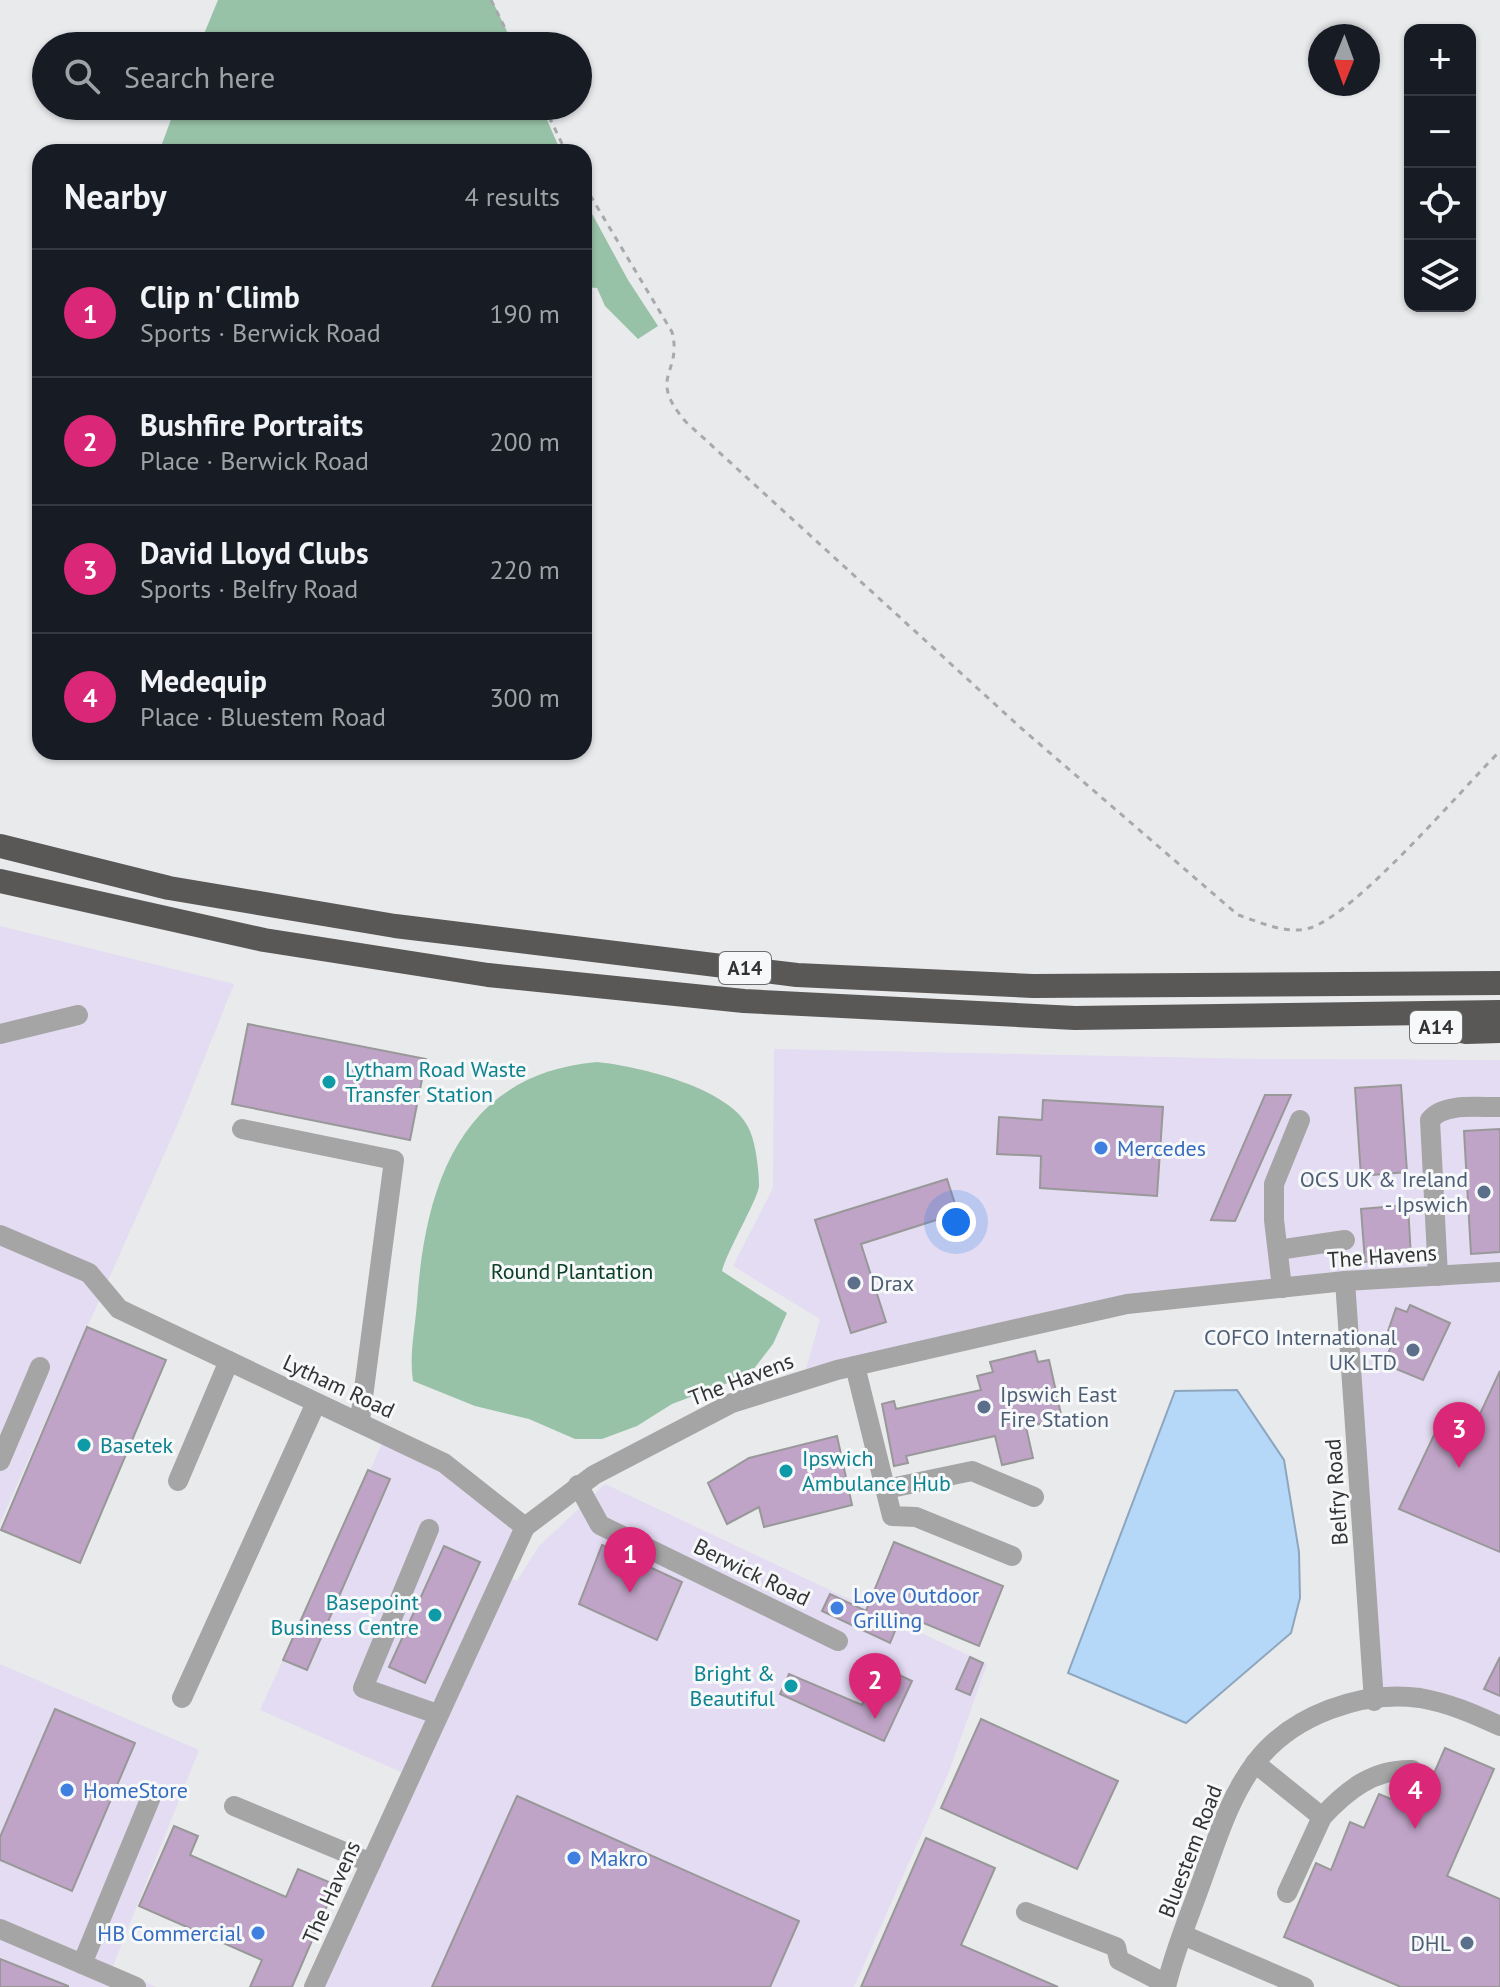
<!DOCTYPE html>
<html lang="en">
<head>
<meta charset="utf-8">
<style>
	:root { --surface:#171b24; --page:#20242c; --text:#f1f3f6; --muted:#9ea1a6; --line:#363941; --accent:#db2777 }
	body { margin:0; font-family:"PT Sans",sans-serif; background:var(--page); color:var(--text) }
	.controls { position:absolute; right:24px; top:24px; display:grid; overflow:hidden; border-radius:16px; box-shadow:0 2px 6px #0004 }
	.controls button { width:72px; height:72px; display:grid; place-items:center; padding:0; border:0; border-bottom:2px solid var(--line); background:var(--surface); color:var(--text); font:40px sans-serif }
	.compass { position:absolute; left:1308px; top:24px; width:72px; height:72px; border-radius:50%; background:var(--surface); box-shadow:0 2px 6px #0004; rotate:181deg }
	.you { position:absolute; left:956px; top:1222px; width:28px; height:28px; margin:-20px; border:6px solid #fff; border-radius:50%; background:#1a73e8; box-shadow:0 0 0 12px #1a73e833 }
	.badge { display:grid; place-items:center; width:52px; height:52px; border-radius:50%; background:var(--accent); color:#fff; font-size:26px; font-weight:700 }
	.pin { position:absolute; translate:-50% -66px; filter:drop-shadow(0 2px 4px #0008) }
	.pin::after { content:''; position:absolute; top:42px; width:28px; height:24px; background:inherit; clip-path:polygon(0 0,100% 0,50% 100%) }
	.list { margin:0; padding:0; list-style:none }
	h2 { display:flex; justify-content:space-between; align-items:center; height:104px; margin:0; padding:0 32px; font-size:34px }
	h2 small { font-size:26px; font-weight:400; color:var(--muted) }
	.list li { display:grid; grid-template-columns:52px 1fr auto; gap:24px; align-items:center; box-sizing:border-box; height:128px; padding:0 32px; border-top:2px solid var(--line) }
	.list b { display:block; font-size:30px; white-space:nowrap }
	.list p { margin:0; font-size:26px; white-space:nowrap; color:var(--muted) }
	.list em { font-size:26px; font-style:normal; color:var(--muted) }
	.icon { flex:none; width:44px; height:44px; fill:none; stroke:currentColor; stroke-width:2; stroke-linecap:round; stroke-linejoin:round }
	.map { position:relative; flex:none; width:1500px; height:1987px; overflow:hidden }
	.search { position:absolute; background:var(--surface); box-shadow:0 2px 6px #0004; left:32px; top:32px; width:560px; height:88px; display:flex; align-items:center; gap:20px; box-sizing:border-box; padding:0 28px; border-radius:44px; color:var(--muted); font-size:30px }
	.panel { position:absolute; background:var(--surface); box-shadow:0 2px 6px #0004; left:32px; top:144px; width:560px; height:616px; border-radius:24px }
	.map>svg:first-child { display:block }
	.commercial { fill:#e3dcf2 }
	.forest { fill:#98c2a7 }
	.water { fill:#b5d7f8; stroke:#8ea6bd; stroke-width:2 }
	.building { fill:#bfa4c7; stroke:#999899; stroke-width:2 }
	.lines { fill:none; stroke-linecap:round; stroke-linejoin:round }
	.path { stroke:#a8a9ab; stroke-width:3; stroke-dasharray:6 6; stroke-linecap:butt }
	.minor { stroke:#a6a5a5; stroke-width:20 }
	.highway { stroke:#5a5857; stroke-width:24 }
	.culture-dot { fill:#0f9aa8; stroke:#f6f8f9; stroke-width:3 }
	.shop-dot { fill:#3f7fe0; stroke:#f6f8f9; stroke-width:3 }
	.service-dot { fill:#5c6f8a; stroke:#f6f8f9; stroke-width:3 }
	.labels { text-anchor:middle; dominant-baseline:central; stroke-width:6; stroke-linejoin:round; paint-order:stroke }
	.shield { fill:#f6f8f9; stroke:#6d6e6e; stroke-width:2 }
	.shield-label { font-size:20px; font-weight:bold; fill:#323333 }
	.culture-label { font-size:22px; fill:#0d838f; stroke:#f6f8f9; text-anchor:start }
	.shop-label { font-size:22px; fill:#366cbe; stroke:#f6f8f9; text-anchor:start }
	.service-label { font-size:22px; fill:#4e5e75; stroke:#f6f8f9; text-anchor:end }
	.street-label { font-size:22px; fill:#323333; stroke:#f6f8f9 }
	.park-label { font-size:22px; fill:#0b4026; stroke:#f6f8f9 }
</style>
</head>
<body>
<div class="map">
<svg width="1500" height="1987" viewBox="0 0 1500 1987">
	<rect width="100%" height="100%" fill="#e9eaec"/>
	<!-- commercial -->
	<g class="commercial">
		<path d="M0,926L234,984L179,1121L0,1523Z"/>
		<path d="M774,1049L1261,1059L1500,1060V1726L1456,1706L1374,1701L1345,1281L1127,1304L803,1380L820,1319L733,1266L773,1188Z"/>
		<path d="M386,1435L525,1527L504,1575L517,1581L539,1546L605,1484L987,1664L948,1774L854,1987H314L410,1776L260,1710Z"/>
		<path d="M0,1664L199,1750L113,1966L156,1987H0Z"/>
	</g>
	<!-- forest -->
	<g class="forest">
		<path d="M218,0H492L514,46H199Z"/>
		<path d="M176,106H541L561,152H159Z"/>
		<path d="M584,199L628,280L658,326L638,339L605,306L597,288L584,287Z"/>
		<path d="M597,1062C637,1066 734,1088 750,1131C756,1145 759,1172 759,1186C758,1199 727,1251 722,1271L787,1313L773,1344L749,1375L672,1404L637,1426L602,1439H575L529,1419L475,1406L413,1381C409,1355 415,1329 417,1303C425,1184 461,1074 597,1062Z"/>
	</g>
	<!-- water -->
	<path class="water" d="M1237,1390L1284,1460L1299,1552L1300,1598L1291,1633L1186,1723L1068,1673L1175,1391Z"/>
	<!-- building -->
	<g class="building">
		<path d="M248,1024L426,1059L410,1140L232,1104Z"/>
		<path d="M1401,1085L1407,1172L1361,1176L1355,1088Z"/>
		<path d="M1265,1095H1291L1235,1221L1211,1220Z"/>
		<path d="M1043,1100L1163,1107L1157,1196L1040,1188L1041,1156L997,1154L999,1117L1042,1120Z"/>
		<path d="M1500,1129V1252L1471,1254L1464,1131Z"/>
		<path d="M947,1179L958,1213L861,1244L886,1322L851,1333L815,1220Z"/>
		<path d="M1408,1205L1411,1258L1365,1262L1361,1209Z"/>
		<path d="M1410,1305L1450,1323L1423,1380L1384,1364L1395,1336L1388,1331L1396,1308L1407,1312Z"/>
		<path d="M87,1327L166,1360L80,1563L1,1530Z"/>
		<path d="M1035,1351L1038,1362L1049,1360L1062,1419L1026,1427L1033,1458L1002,1465L995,1436L906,1456L908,1463L894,1466L882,1404L894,1401L896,1409L981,1390L977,1376L993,1372L990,1362Z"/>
		<path d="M1500,1371V1552L1399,1509L1443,1416L1474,1427Z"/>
		<path d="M837,1436L852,1505L764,1527L759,1507L727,1524L708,1483L749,1458Z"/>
		<path d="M368,1470L390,1479L307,1670L283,1660Z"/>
		<path d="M894,1542L1003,1586L979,1646L902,1614L890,1643L822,1611L830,1594L866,1611Z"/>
		<path d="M602,1545L682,1582L657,1640L579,1604Z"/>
		<path d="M444,1546L480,1562L425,1683L389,1667Z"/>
		<path d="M970,1657L983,1663L970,1695L956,1689Z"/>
		<path d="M1500,1657V1696L1484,1689Z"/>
		<path d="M880,1666L912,1681L884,1741L780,1694L789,1674L862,1705Z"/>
		<path d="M55,1709L135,1743L72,1891L0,1860V1837Z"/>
		<path d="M981,1719L1118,1781L1077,1869L941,1808Z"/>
		<path d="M1445,1748L1494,1769L1447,1876L1500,1899V1987H1401L1284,1937L1316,1863L1331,1870L1350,1822L1364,1828L1379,1794L1418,1810Z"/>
		<path d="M517,1796L799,1921L770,1987H432Z"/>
		<path d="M174,1826L198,1836L190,1855L286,1897L298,1869L336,1885L292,1987H250L262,1960L139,1906Z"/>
		<path d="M926,1838L995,1868L961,1945L1058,1987H861Z"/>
		<path d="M0,1959L68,1986V1987H0Z"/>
	</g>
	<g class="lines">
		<!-- path -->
		<g class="path">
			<path d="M491,0L514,46"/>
			<path d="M544,106L566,152"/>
			<path d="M584,185L672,332C683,374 646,376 686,422L1021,728L1238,915C1260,922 1286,935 1310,928C1358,912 1460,791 1500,751"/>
			<path d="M1368,1335L1388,1334"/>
		</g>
		<!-- minor -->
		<g class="minor">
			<path d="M0,1034L78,1015"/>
			<path d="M242,1129L394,1160L360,1420"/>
			<path d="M0,1235L89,1273L119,1309L444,1463L525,1527"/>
			<path d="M1278,1250L1345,1240"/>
			<path d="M1438,1276L1430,1120C1444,1102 1480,1108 1500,1107"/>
			<path d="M1345,1281L1374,1701"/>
			<path d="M1282,1288L1274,1220V1184L1300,1120"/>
			<path d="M855,1366L892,1516L916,1517L1012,1556"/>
			<path d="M0,1461L40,1367"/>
			<path d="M178,1481L229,1361"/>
			<path d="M578,1485L600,1525L838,1641"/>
			<path d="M886,1489L972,1471L1034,1497"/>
			<path d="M429,1529L363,1688L437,1714"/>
			<path d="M182,1698L316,1403"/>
			<path d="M1255,1763L1322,1817C1347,1790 1373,1769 1412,1770"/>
			<path d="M234,1806L371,1863"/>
			<path d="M1287,1893L1322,1817"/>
			<path d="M1026,1912L1116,1947L1119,1960L1166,1984"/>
			<path d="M0,1929L136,1987"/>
			<path d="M1183,1935L1304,1987"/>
			<path d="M82,1964L151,1797"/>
			<path d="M314,1987L525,1527L594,1475L732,1403L837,1370L972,1339L1127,1304L1345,1281L1500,1272"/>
			<path d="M1166,1987C1174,1952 1189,1917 1201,1883C1216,1842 1229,1797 1256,1762C1292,1715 1362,1690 1420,1698C1449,1703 1474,1714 1500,1726"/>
		</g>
		<!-- highway -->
		<g class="highway">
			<path d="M0,846L169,888L395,926L797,975L1033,986L1500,983"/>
			<path d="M0,881L264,940L488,975L744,1001L1075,1018L1500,1012"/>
			<path d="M1422,1024L1466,1032L1500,1031"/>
		</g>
	</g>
	<!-- markers -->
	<g class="culture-dot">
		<circle cx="329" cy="1082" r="8"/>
		<circle cx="84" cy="1445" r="8"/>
		<circle cx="786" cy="1471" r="8"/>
		<circle cx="435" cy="1615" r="8"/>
		<circle cx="791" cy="1686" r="8"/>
	</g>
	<g class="shop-dot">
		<circle cx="1101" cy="1148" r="8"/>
		<circle cx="837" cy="1608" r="8"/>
		<circle cx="67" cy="1790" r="8"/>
		<circle cx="574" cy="1858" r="8"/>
		<circle cx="258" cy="1933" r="8"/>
	</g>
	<g class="service-dot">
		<circle cx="1484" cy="1192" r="8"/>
		<circle cx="854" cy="1283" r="8"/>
		<circle cx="1413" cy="1350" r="8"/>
		<circle cx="984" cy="1407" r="8"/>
		<circle cx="1467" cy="1943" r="8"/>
	</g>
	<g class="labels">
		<!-- shield labels -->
		<g class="shield">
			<rect x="719" y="952" width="52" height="32" rx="6"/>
			<rect x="1410" y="1011" width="52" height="32" rx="6"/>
		</g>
		<g class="shield-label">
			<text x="745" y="968">A14</text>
			<text x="1436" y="1027">A14</text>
		</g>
		<!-- culture labels -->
		<g class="culture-label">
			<text x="345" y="1069">Lytham Road Waste<tspan x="345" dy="25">Transfer Station</tspan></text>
			<text x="100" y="1445">Basetek</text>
			<text x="802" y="1458">Ipswich<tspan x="802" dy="25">Ambulance Hub</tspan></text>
			<text x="419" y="1602" text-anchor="end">Basepoint<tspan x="419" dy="25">Business Centre</tspan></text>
			<text x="775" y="1673" text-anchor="end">Bright &amp;<tspan x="775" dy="25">Beautiful</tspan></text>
		</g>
		<!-- shop labels -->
		<g class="shop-label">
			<text x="1117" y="1148">Mercedes</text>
			<text x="853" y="1595">Love Outdoor<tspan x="853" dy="25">Grilling</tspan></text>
			<text x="83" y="1790">HomeStore</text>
			<text x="590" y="1858">Makro</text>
			<text x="242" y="1933" text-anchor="end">HB Commercial</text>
		</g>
		<!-- service labels -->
		<g class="service-label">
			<text x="1468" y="1179">OCS UK &amp; Ireland<tspan x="1468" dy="25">- Ipswich</tspan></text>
			<text x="870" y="1283" text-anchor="start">Drax</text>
			<text x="1397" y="1337">COFCO International<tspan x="1397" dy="25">UK LTD</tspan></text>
			<text x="1000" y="1394" text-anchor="start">Ipswich East<tspan x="1000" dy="25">Fire Station</tspan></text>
			<text x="1451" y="1943">DHL</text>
		</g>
		<!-- street labels -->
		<g class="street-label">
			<text transform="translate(1382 1256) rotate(-4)">The Havens</text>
			<text transform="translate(741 1379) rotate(-21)">The Havens</text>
			<text transform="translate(339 1386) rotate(25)">Lytham Road</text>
			<text transform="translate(1336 1492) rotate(-94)">Belfry Road</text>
			<text transform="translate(752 1572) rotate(26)">Berwick Road</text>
			<text transform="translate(1190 1851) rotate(-69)">Bluestem Road</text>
			<text transform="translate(331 1892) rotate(-66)">The Havens</text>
		</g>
		<!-- park labels -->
		<g class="park-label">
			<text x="572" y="1271">Round Plantation</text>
		</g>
	</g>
</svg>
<div class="controls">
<button>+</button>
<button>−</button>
<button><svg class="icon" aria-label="locate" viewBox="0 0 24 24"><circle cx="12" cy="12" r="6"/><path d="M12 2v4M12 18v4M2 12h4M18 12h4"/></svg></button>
<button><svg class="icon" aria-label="layers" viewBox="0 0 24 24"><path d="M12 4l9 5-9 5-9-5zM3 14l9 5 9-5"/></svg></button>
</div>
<svg class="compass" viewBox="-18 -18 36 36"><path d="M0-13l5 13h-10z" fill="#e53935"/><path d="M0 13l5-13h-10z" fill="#9ea1a6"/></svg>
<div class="you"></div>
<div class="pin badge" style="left:630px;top:1593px">1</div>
<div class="pin badge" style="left:875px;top:1719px">2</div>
<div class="pin badge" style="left:1459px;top:1468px">3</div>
<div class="pin badge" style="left:1415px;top:1829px">4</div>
<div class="search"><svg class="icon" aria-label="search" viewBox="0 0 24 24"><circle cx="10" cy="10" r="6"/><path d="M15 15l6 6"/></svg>Search here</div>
<section class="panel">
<h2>Nearby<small>4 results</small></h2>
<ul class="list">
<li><span class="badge">1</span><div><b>Clip n' Climb</b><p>Sports · Berwick Road</p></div><em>190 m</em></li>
<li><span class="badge">2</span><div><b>Bushfire Portraits</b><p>Place · Berwick Road</p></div><em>200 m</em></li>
<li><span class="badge">3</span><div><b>David Lloyd Clubs</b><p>Sports · Belfry Road</p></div><em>220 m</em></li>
<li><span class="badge">4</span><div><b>Medequip</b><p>Place · Bluestem Road</p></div><em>300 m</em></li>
</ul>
</section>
</div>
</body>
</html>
